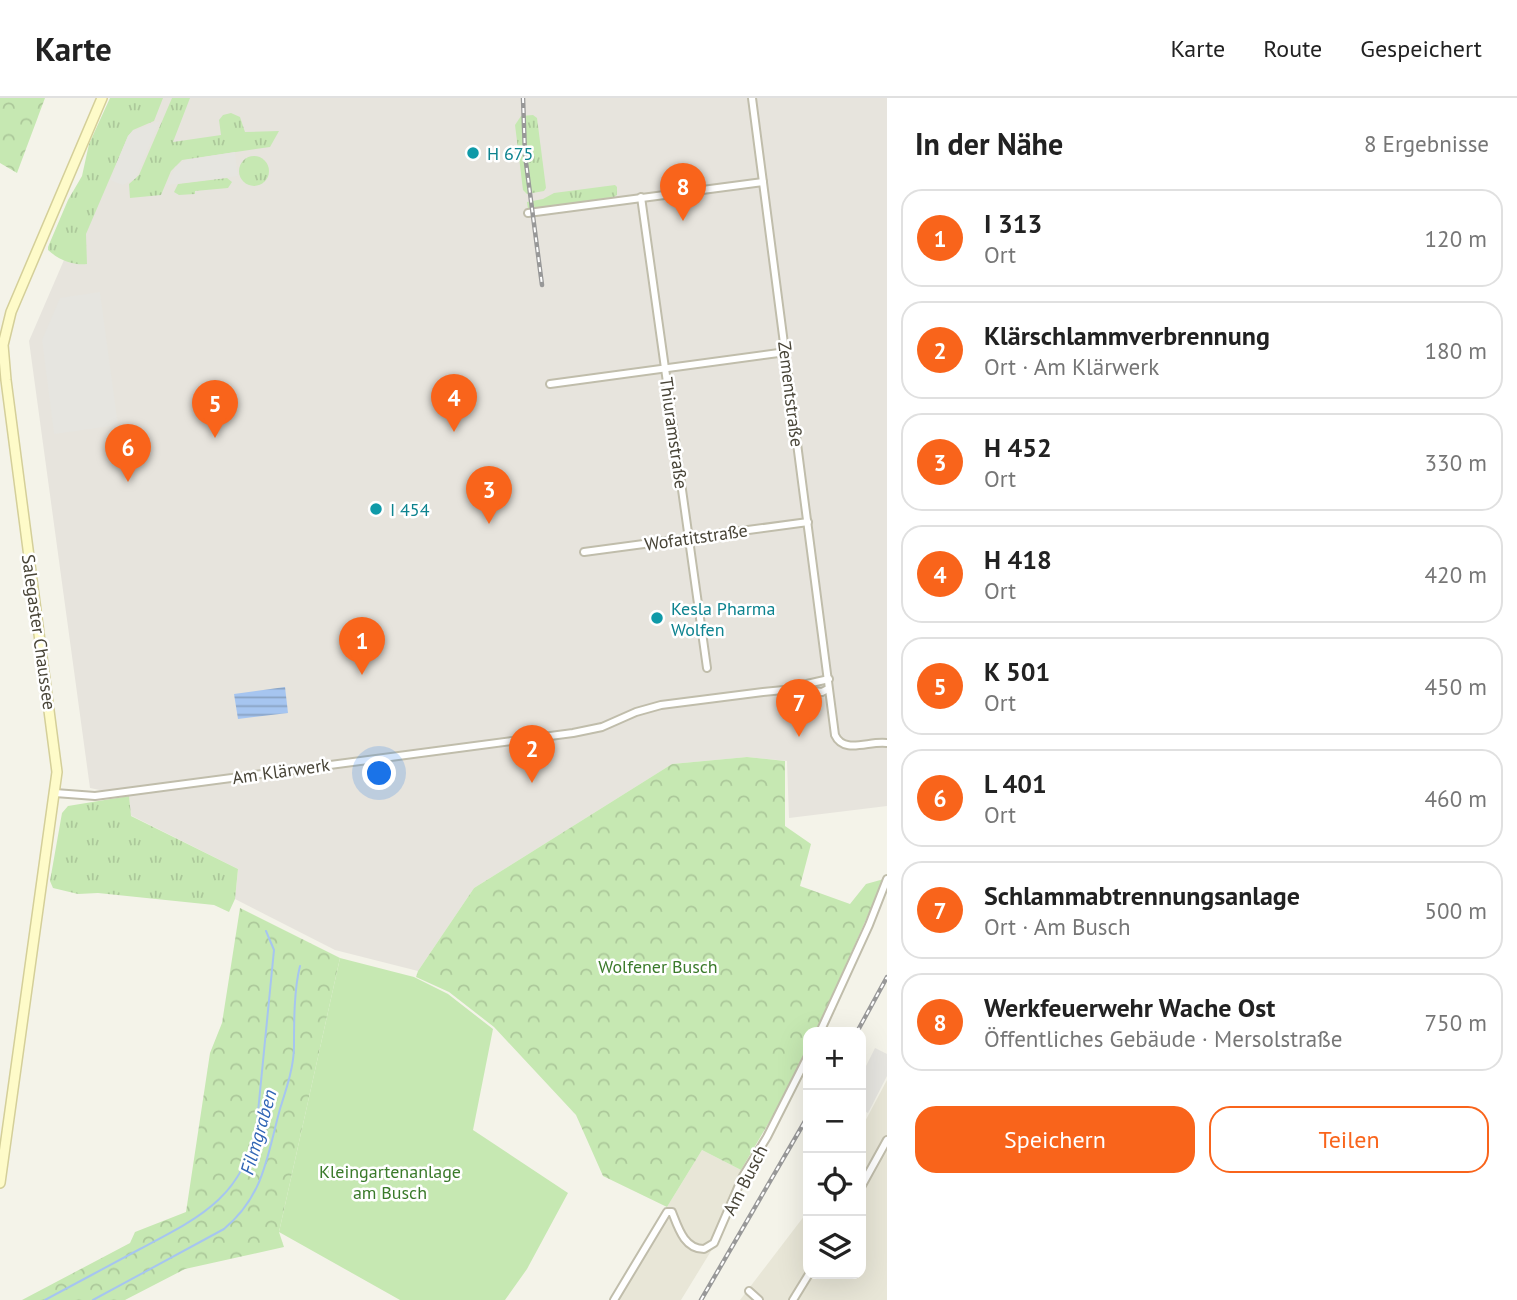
<!DOCTYPE html>
<html lang="de">
<head>
<meta charset="utf-8">
<style>
	:root { --surface:#fff; --page:#f6f6f6; --text:#222; --muted:#767676; --line:#e0e0e0; --accent:#f9641b }
	body { margin:0; font-family:"PT Sans",sans-serif; background:var(--page); color:var(--text) }
	.controls { position:absolute; right:21px; bottom:21px; display:grid; overflow:hidden; border-radius:14px; box-shadow:0 7px 28px #0002 }
	.controls button { width:63px; height:63px; display:grid; place-items:center; padding:0; border:0; border-bottom:2px solid var(--line); background:var(--surface); color:var(--text); font:35px sans-serif }
	.you { position:absolute; left:380px; top:676px; width:24px; height:24px; margin:-18px; border:5px solid #fff; border-radius:50%; background:#1a73e8; box-shadow:0 0 0 10px #1a73e833 }
	.badge { display:grid; place-items:center; width:46px; height:46px; border-radius:50%; background:var(--accent); color:#fff; font-size:23px; font-weight:700 }
	.pin { position:absolute; translate:-50% -58px; filter:drop-shadow(0 2px 4px #0008) }
	.pin::after { content:''; position:absolute; top:37px; width:24px; height:21px; background:inherit; clip-path:polygon(0 0,100% 0,50% 100%) }
	.list { margin:0; padding:0; list-style:none }
	h2 { display:flex; justify-content:space-between; align-items:center; height:91px; margin:0; padding:0 28px; font-size:30px }
	h2 small { font-size:23px; font-weight:400; color:var(--muted) }
	.list li { display:grid; grid-template-columns:46px 1fr auto; gap:21px; align-items:center; box-sizing:border-box; height:98px; margin:0 14px 14px; padding:0 14px; border:2px solid var(--line); border-radius:21px }
	.list b { display:block; font-size:26px; white-space:nowrap }
	.list p { margin:0; font-size:23px; white-space:nowrap; color:var(--muted) }
	.list em { font-size:23px; font-style:normal; color:var(--muted) }
	.actions { display:flex; gap:14px; padding:21px 28px }
	.actions a { flex:1; padding:16px 0; border:2px solid var(--accent); border-radius:21px; text-align:center; font-size:24px; color:var(--accent) }
	.actions .main { background:var(--accent); color:#fff }
	.icon { flex:none; width:38px; height:38px; fill:none; stroke:currentColor; stroke-width:2; stroke-linecap:round; stroke-linejoin:round }
	.map { position:relative; flex:none; width:887px; height:1202px; overflow:hidden }
	header { display:flex; align-items:center; gap:42px; box-sizing:border-box; height:98px; padding:0 35px; background:var(--surface); border-bottom:2px solid var(--line) }
	header strong { font-size:33px }
	nav { display:flex; gap:38px; margin-inline-start:auto; font-size:24px }
	main { display:flex }
	aside { flex:1; background:var(--surface) }
	.map>svg:first-child { display:block }
	.residential { fill:#e8e6d7 }
	.industrial { fill:#e7e4dd }
	.grass { fill:url(#grass-tufts) }
	.forest { fill:url(#forest-crowns) }
	.garden { fill:#c6e8b2 }
	.parking { fill:#e6e5e0 }
	.water { fill:url(#water-rules) }
	.lines { fill:none; stroke-linecap:round; stroke-linejoin:round }
	.stream { stroke:#a6c5f0; stroke-width:2 }
	.minor-casing { stroke:#c0bdab; stroke-width:10 }
	.secondary-casing { stroke:#d4cf99; stroke-width:12 }
	.minor { stroke:#fff; stroke-width:6 }
	.secondary { stroke:#fefbc9; stroke-width:9 }
	.rail-casing { stroke:#989898; stroke-width:4.5 }
	.rail { stroke:#fff; stroke-width:2; stroke-dasharray:5; stroke-linecap:butt }
	.culture-dot { fill:#0f9aa8; stroke:#fff; stroke-width:2.5 }
	.labels { text-anchor:middle; dominant-baseline:central; stroke-width:5; stroke-linejoin:round; paint-order:stroke }
	.culture-label { font-size:18px; fill:#0d838f; stroke:#fff; text-anchor:start }
	.street-label { font-size:18px; fill:#484437; stroke:#fff }
	.park-label { font-size:18px; fill:#3a7a2a; stroke:#fff }
	.water-label { font-size:19px; font-style:italic; fill:#3065b5; stroke:#fff }
</style>
</head>
<body>
<header>
<strong>Karte</strong>
<nav><a>Karte</a><a>Route</a><a>Gespeichert</a></nav>
</header>
<main>
<div class="map">
<svg width="887" height="1202" viewBox="0 0 887 1202">
	<defs>
		<pattern id="grass-tufts" width="24" height="20" patternUnits="userSpaceOnUse" patternTransform="scale(1.75)"><rect width="24" height="20" fill="#c6e8b2"/><path d="M3 7l-1-3M5 7V3M7 7l1-3M15 17l-1-3M17 17v-4M19 17l1-3" fill="none" stroke="#acc89a"/></pattern>
		<pattern id="forest-crowns" width="20" height="18" patternUnits="userSpaceOnUse" patternTransform="scale(1.75)"><rect width="20" height="18" fill="#c6e8b2"/><path d="M2 6a3 3 0 1 1 6 0M12 15a3 3 0 1 1 6 0" fill="none" stroke="#acc89a"/></pattern>
		<pattern id="water-rules" width="6" height="5" patternUnits="userSpaceOnUse" patternTransform="scale(1.75)"><rect width="6" height="5" fill="#a6c5f0"/><path d="M0 2.5h6" fill="none" stroke="#89a2c3"/></pattern>
	</defs>
	<rect width="100%" height="100%" fill="#f4f3e9"/>
	<!-- residential -->
	<g class="residential">
		<path d="M887,982V1202H740L808,1113V1176H861V1031Z"/>
		<path d="M702,1052L741,1072L745,1081L719,1140L681,1202H617L666,1119L667,1109Z"/>
	</g>
	<!-- industrial -->
	<path class="industrial" d="M134,0H887V708L789,720L787,663L747,659L672,666L474,790L418,873L335,852L235,801L238,771L130,717L129,698L90,690L29,243Z"/>
	<!-- grass -->
	<g class="grass">
		<path d="M110,0H163L154,23L133,32L128,38L86,136L87,166C74,168 57,161 48,152V149L68,102L82,78L89,46Z"/>
		<path d="M172,0H190L173,44L221,37L219,22L223,17L231,15L240,19L245,34L279,33L270,49L182,62L171,73L161,97L130,100L129,86L139,77Z"/>
		<path d="M533,17L537,20L546,90L544,93L527,96L523,92L515,27L521,18Z"/>
		<circle cx="254" cy="73" r="15"/>
		<path d="M227,80L232,84L228,90L195,93V96L179,97L174,94L178,86Z"/>
		<path d="M615,87L617,89V97L614,99L528,111L527,104L543,101L554,95Z"/>
		<path d="M129,698L131,718L238,771L235,801L229,814L214,807L98,795L78,796L53,790L50,783L62,715L68,708Z"/>
	</g>
	<!-- forest -->
	<g class="forest">
		<path d="M0,0H45L17,75L0,65Z"/>
		<path d="M747,659L785,663V728L811,746L800,788L850,806L866,786L884,781L816,934H808V951L795,980L741,1072L702,1052L667,1109L603,1078L576,1017L494,929L449,894L416,879L418,873L474,790L672,666Z"/>
		<path d="M240,810L340,860L279,1134L284,1149L185,1171L125,1202H22L130,1145L135,1134L186,1114L210,955L222,925Z"/>
	</g>
	<!-- garden -->
	<path class="garden" d="M340,860L414,879L448,896L493,931L473,1032L568,1095L527,1171L505,1202H400L279,1134Z"/>
	<!-- parking -->
	<g class="parking">
		<path d="M160,23L136,80L123,87L110,82L128,38L133,33Z"/>
		<path d="M235,54L238,78L167,87L175,69L185,62Z"/>
		<path d="M100,194L118,327L54,336L42,242L60,200Z"/>
		<path d="M875,950L887,956V978L868,1015L861,1011V978Z"/>
	</g>
	<!-- water -->
	<path class="water" d="M285,589L288,615L238,621L234,596Z"/>
	<g class="lines">
		<!-- stream -->
		<g class="stream">
			<path d="M45,1202C77,1185 108,1168 140,1151C199,1120 246,1098 257,1024L274,852L266,833"/>
			<path d="M93,1202L224,1131C264,1098 267,1058 280,1011C286,992 294,969 294,948C294,925 294,891 300,868"/>
		</g>
		<!-- minor casing -->
		<g class="minor-casing">
			<g id="minor">
				<path d="M752,0L835,637C844,657 870,642 887,645"/>
				<path d="M641,99L707,570"/>
				<path d="M528,115L763,84"/>
				<path d="M550,286L786,254"/>
				<path d="M584,454L808,424"/>
				<path d="M794,591L798,588L829,581"/>
				<path d="M55,695L95,698L573,635L602,629L636,614L661,607L763,594L794,591L822,594L828,591"/>
				<path d="M820,934L869,827L887,781"/>
				<path d="M861,1089L887,1042"/>
				<path d="M749,1193L759,1202"/>
				<path d="M614,1202L667,1114H672C678,1129 684,1151 704,1151L714,1145L743,1078L767,1039L808,958"/>
				<path d="M793,1202L809,1176"/>
			</g>
		</g>
		<!-- secondary casing -->
		<g class="secondary-casing">
			<path id="secondary" d="M0,1085L57,674L6,282L3,247L11,214L102,0"/>
		</g>
		<!-- minor -->
		<use href="#minor" class="minor"/>
		<!-- secondary -->
		<use href="#secondary" class="secondary"/>
		<!-- rail casing -->
		<g class="rail-casing">
			<g id="rail">
				<path d="M523,0L525,57L542,187"/>
				<path d="M857,934L887,879"/>
				<path d="M701,1202L808,1018"/>
			</g>
		</g>
		<!-- rail -->
		<use href="#rail" class="rail"/>
	</g>
	<!-- markers -->
	<g class="culture-dot">
		<circle cx="473" cy="55" r="7"/>
		<circle cx="376" cy="411" r="7"/>
		<circle cx="657" cy="520" r="7"/>
	</g>
	<g class="labels">
		<!-- culture labels -->
		<g class="culture-label">
			<text x="487" y="55">H 675</text>
			<text x="390" y="411">I 454</text>
			<text x="671" y="510">Kesla Pharma<tspan x="671" dy="21">Wolfen</tspan></text>
		</g>
		<!-- street labels -->
		<g class="street-label">
			<text transform="translate(791 296) rotate(83)">Zementstraße</text>
			<text transform="translate(674 335) rotate(82)">Thiuramstraße</text>
			<text transform="translate(696 439) rotate(-8)">Wofatitstraße</text>
			<text transform="translate(39 534) rotate(82)">Salegaster Chaussee</text>
			<text transform="translate(281 673) rotate(-8)">Am Klärwerk</text>
			<text transform="translate(745 1082) rotate(-63)">Am Busch</text>
		</g>
		<!-- park labels -->
		<g class="park-label">
			<text x="658" y="868">Wolfener Busch</text>
			<text x="390" y="1073">Kleingartenanlage<tspan x="390" dy="21">am Busch</tspan></text>
		</g>
		<!-- water labels -->
		<g class="water-label">
			<text transform="translate(258 1034) rotate(-74)">Filmgraben</text>
		</g>
	</g>
</svg>
<div class="controls">
<button>+</button>
<button>−</button>
<button><svg class="icon" aria-label="locate" viewBox="0 0 24 24"><circle cx="12" cy="12" r="6"/><path d="M12 2v4M12 18v4M2 12h4M18 12h4"/></svg></button>
<button><svg class="icon" aria-label="layers" viewBox="0 0 24 24"><path d="M12 4l9 5-9 5-9-5zM3 14l9 5 9-5"/></svg></button>
</div>
<div class="you"></div>
<div class="pin badge" style="left:362px;top:577px">1</div>
<div class="pin badge" style="left:532px;top:685px">2</div>
<div class="pin badge" style="left:489px;top:426px">3</div>
<div class="pin badge" style="left:454px;top:334px">4</div>
<div class="pin badge" style="left:215px;top:340px">5</div>
<div class="pin badge" style="left:128px;top:384px">6</div>
<div class="pin badge" style="left:799px;top:639px">7</div>
<div class="pin badge" style="left:683px;top:123px">8</div>
</div>
<aside>
<h2>In der Nähe<small>8 Ergebnisse</small></h2>
<ul class="list">
<li><span class="badge">1</span><div><b>I 313</b><p>Ort</p></div><em>120 m</em></li>
<li><span class="badge">2</span><div><b>Klärschlammverbrennung</b><p>Ort · Am Klärwerk</p></div><em>180 m</em></li>
<li><span class="badge">3</span><div><b>H 452</b><p>Ort</p></div><em>330 m</em></li>
<li><span class="badge">4</span><div><b>H 418</b><p>Ort</p></div><em>420 m</em></li>
<li><span class="badge">5</span><div><b>K 501</b><p>Ort</p></div><em>450 m</em></li>
<li><span class="badge">6</span><div><b>L 401</b><p>Ort</p></div><em>460 m</em></li>
<li><span class="badge">7</span><div><b>Schlammabtrennungsanlage</b><p>Ort · Am Busch</p></div><em>500 m</em></li>
<li><span class="badge">8</span><div><b>Werkfeuerwehr Wache Ost</b><p>Öffentliches Gebäude · Mersolstraße</p></div><em>750 m</em></li>
</ul>
<div class="actions"><a class="main">Speichern</a><a>Teilen</a></div>
</aside>
</main>
</body>
</html>
